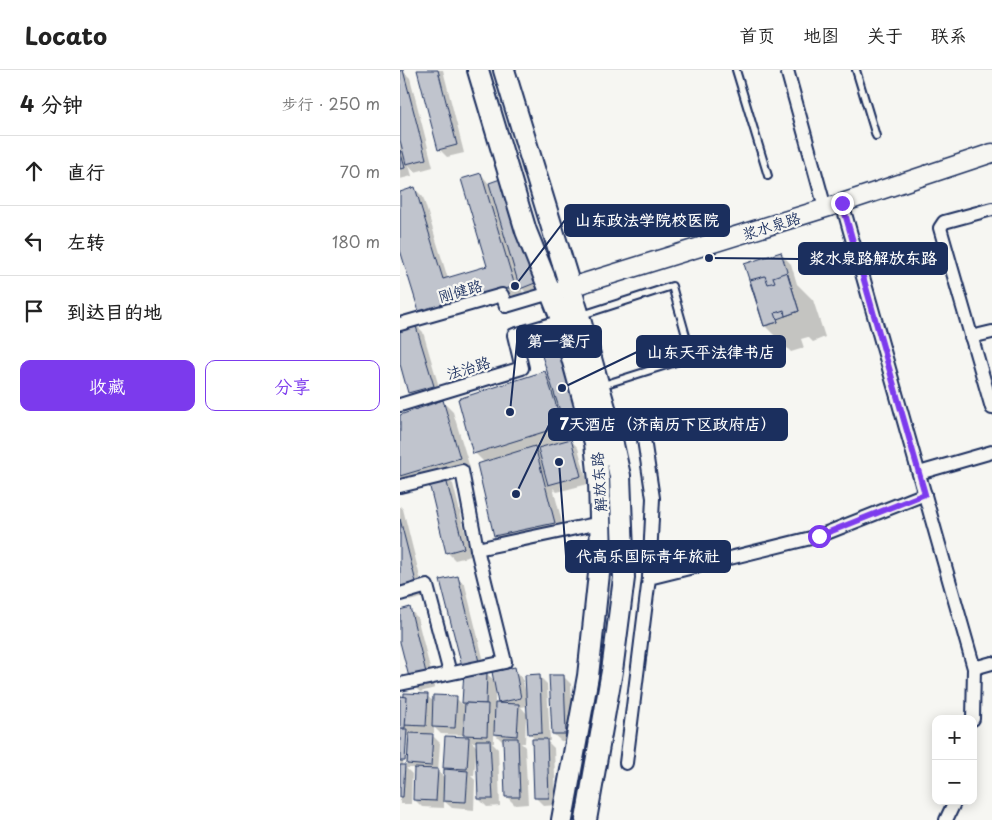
<!DOCTYPE html>
<html lang="zh">
<head>
<meta charset="utf-8">
<style>
	:root { --surface:#fff; --page:#f6f6f6; --text:#222; --muted:#767676; --line:#e0e0e0; --accent:#7c3aed }
	body { margin:0; font-family:"Playpen Sans","LXGW WenKai TC",sans-serif; background:var(--page); color:var(--text) }
	.controls { position:absolute; right:15px; bottom:15px; display:grid; overflow:hidden; border-radius:10px; box-shadow:0 2px 12px #0003 }
	.controls button { width:45px; height:45px; display:grid; place-items:center; padding:0; border:0; border-bottom:1px solid var(--line); background:var(--surface); color:var(--text); font:25px sans-serif }
	.stop { position:absolute; width:15px; height:15px; margin:-11px; border:4px solid #7c3aed; border-radius:50%; background:#fff }
	.stop.end { background:#7c3aed; border-color:#fff; box-shadow:0 1px 5px #0008 }
	.list { margin:0; padding:0; list-style:none }
	h2 { display:flex; justify-content:space-between; align-items:center; height:65px; margin:0; padding:0 20px; font-size:21px }
	h2 small { font-size:16px; font-weight:400; color:var(--muted) }
	.list li { display:grid; grid-template-columns:32px 1fr auto; gap:15px; align-items:center; box-sizing:border-box; height:70px; padding:0 20px; border-top:1px solid var(--line) }
	.list b { display:block; font-size:19px; white-space:nowrap }
	.list em { font-size:16px; font-style:normal; color:var(--muted) }
	.actions { display:flex; gap:10px; padding:15px 20px }
	.actions a { flex:1; padding:11px 0; border:1px solid var(--accent); border-radius:10px; text-align:center; font-size:18px; color:var(--accent) }
	.actions .main { background:var(--accent); color:#fff }
	.icon { flex:none; width:28px; height:28px; fill:none; stroke:currentColor; stroke-width:2; stroke-linecap:round; stroke-linejoin:round }
	.map { position:relative; flex:none; width:592px; height:750px; overflow:hidden }
	header { display:flex; align-items:center; gap:30px; box-sizing:border-box; height:70px; padding:0 25px; background:var(--surface); border-bottom:1px solid var(--line) }
	header strong { font-size:24px }
	nav { display:flex; gap:28px; margin-inline-start:auto; font-size:18px }
	main { display:flex }
	aside { flex:1; background:var(--surface) }
	.map>svg:first-child { display:block }
	.shadow { fill:#0003; fill-rule:evenodd }
	.building { fill:#c0c4cd; stroke:#1b2f5e }
	.lines { fill:none; stroke-linecap:round; stroke-linejoin:round }
	.lane-casing { stroke:#1b2f5e; stroke-width:10 }
	.street-casing { stroke:#1b2f5e; stroke-width:16 }
	.secondary-casing { stroke:#1b2f5e; stroke-width:21 }
	.primary-casing { stroke:#1b2f5e; stroke-width:24 }
	.lane { stroke:#f6f6f2; stroke-width:6 }
	.street { stroke:#f6f6f2; stroke-width:12 }
	.secondary { stroke:#f6f6f2; stroke-width:18 }
	.primary { stroke:#f6f6f2; stroke-width:20 }
	.route { stroke:#7c3aed; stroke-width:6 }
	.labels { text-anchor:middle; dominant-baseline:central; stroke-width:4.5; stroke-linejoin:round; paint-order:stroke }
	.street-label { font-size:15px; fill:#1b2f5e; stroke:#f6f6f2 }
	.leader { fill:none; stroke:#1b2f5e; stroke-width:2 }
	.callout-dot { fill:#1b2f5e; stroke:#f6f6f2; stroke-width:2 }
	.callout { fill:#1b2f5e; stroke:#1b2f5e; stroke-width:2 }
	.callout-label { font-size:16px; text-anchor:middle; font-weight:bold; fill:#fff }
</style>
</head>
<body>
<header>
<strong>Locato</strong>
<nav><a>首页</a><a>地图</a><a>关于</a><a>联系</a></nav>
</header>
<main>
<aside>
<h2>4 分钟<small>步行 · 250 m</small></h2>
<ul class="list">
<li><svg class="icon" aria-label="ahead" viewBox="0 0 24 24"><path d="M12 20V5M6 11l6-6 6 6"/></svg><div><b>直行</b></div><em>70 m</em></li>
<li><svg class="icon" aria-label="left" viewBox="0 0 24 24"><path d="M17 20v-9H6M10 6l-5 5 5 5"/></svg><div><b>左转</b></div><em>180 m</em></li>
<li><svg class="icon" aria-label="arrive" viewBox="0 0 24 24"><path d="M6 21V4h12l-3 4 3 4H6"/></svg><div><b>到达目的地</b></div></li>
</ul>
<div class="actions"><a class="main">收藏</a><a>分享</a></div>
</aside>
<div class="map">
<svg width="592" height="750" viewBox="0 0 592 750">
	<rect width="100%" height="100%" fill="#f6f6f2"/>
	<filter id="ink" filterUnits="userSpaceOnUse"><feTurbulence type="fractalNoise" baseFrequency=".02" numOctaves="2"/><feDisplacementMap in="SourceGraphic" scale="10" xChannelSelector="R" yChannelSelector="G"/><feConvolveMatrix kernelMatrix="1 2 1 2 8 2 1 2 1" color-interpolation-filters="sRGB"/></filter>
	<g filter="url(#ink)">
		<!-- shadow -->
		<g class="shadow">
			<path d="M2,0L10,8L33,97L15,102L9,95L12,106L0,109V1Z"/>
			<path d="M18,0H43L64,83L47,87L39,79Z"/>
			<path d="M81,104L89,114L103,109L142,221L129,226L121,217L123,224L29,252L21,244L0,176V123L15,119L23,127L48,209L89,197Z"/>
			<path d="M380,183L391,194L397,214L413,230L425,267L413,272L408,267L401,269L404,278L391,282L365,256L351,211Z"/>
			<path d="M15,254L23,262L41,324L18,331L10,323L0,290Z"/>
			<path d="M159,282L167,290L189,359L174,364L171,360L173,367L169,368L178,378L188,414L157,422L153,418L165,463L106,476L95,466L85,393L75,383L145,303L151,309ZM139,377L140,379L141,384L136,378Z"/>
			<path d="M43,332L53,342L70,398L45,406L53,414L71,486L55,490L47,482L29,411L0,420V346Z"/>
			<path d="M0,436L3,439L25,527L9,531L1,523L0,518Z"/>
			<path d="M57,507L65,515L87,604L95,611L114,599L122,607L126,624L139,606L147,614L150,671H147L154,678L156,735L144,736L136,728V670L129,663L128,648H126L125,673H121L125,677L128,734L115,735L107,727L103,672L94,663V673H92L98,679L100,736L87,737L79,729L77,684H76L74,706H71L75,710L74,740L52,738L44,731V738L22,737L14,729L16,701L13,698H6L12,704L11,734H0V627L27,626L34,632L56,628L63,635L65,601ZM95,618H96L99,634H95ZM128,636V645L121,637ZM34,657L41,664L63,665V663L69,668L45,697L48,701L45,708L38,702L40,673L30,663H34ZM5,666H8L6,697H3ZM72,672H77V677Z"/>
			<path d="M9,539L17,547L35,618L20,622L12,614L0,567V541Z"/>
			<path d="M163,606L171,614L174,671H161L153,664Z"/>
		</g>
		<!-- building -->
		<g class="building">
			<path d="M0,0H3L26,89L6,94L0,70Z"/>
			<path d="M17,0H38L57,75L38,80Z"/>
			<path d="M0,80L5,98L0,99Z"/>
			<path d="M81,103L115,216L20,245L0,180V122L15,117L43,209L87,196L61,109Z"/>
			<path d="M103,108L135,213L120,219L89,113Z"/>
			<path d="M381,182L399,241L377,249L378,252L364,256L344,194Z"/>
			<path d="M387,202L399,241L385,246L384,240L375,243L378,252L364,256L350,210L365,206L368,214L375,212L373,207Z"/>
			<path d="M15,253L34,316L8,323L0,294V258Z"/>
			<path d="M159,281L182,351L165,356L142,286Z"/>
			<path d="M145,301L163,356L73,384L58,329Z"/>
			<path d="M43,330L60,388L0,406V345Z"/>
			<path d="M171,369L181,406L148,415L138,378Z"/>
			<path d="M135,376L155,453L94,466L77,394Z"/>
			<path d="M45,405L64,478L46,483L28,409Z"/>
			<path d="M0,449L18,520L0,523Z"/>
			<path d="M58,506L80,596L63,600L40,510Z"/>
			<path d="M10,537L28,611L11,615L0,572V540Z"/>
			<path d="M115,597L121,628L98,633L92,602Z"/>
			<path d="M64,601L87,602L86,634L62,633Z"/>
			<path d="M140,604L142,663L128,664L125,605Z"/>
			<path d="M149,605H164L166,664H152Z"/>
			<path d="M4,623L28,624L26,656L3,655Z"/>
			<path d="M33,625L57,626L55,658L32,657Z"/>
			<path d="M0,626L7,627L5,658H0Z"/>
			<path d="M65,633L88,634L87,666L63,665Z"/>
			<path d="M95,633L119,634L117,666L94,664Z"/>
			<path d="M0,659H7L5,691H0Z"/>
			<path d="M9,663L33,664L31,696L7,694Z"/>
			<path d="M45,666L69,667L67,699L43,698Z"/>
			<path d="M103,668H118L120,727H105Z"/>
			<path d="M132,669H147L149,728H134Z"/>
			<path d="M76,670H90L93,729H78Z"/>
			<path d="M0,695H5L3,727H0Z"/>
			<path d="M14,698L38,699L36,731L13,730Z"/>
			<path d="M44,699L68,701L66,732L43,731Z"/>
		</g>
		<g class="lines">
			<!-- lane casing -->
			<g class="lane-casing">
				<g id="lane">
					<path d="M336,0L368,106"/>
					<path d="M456,0L476,66"/>
					<path d="M182,245L272,216L292,287L200,316"/>
				</g>
			</g>
			<!-- street casing -->
			<g class="street-casing">
				<g id="street">
					<path d="M387,0L425,138"/>
					<path d="M442,133L574,598L573,649"/>
					<path d="M592,139L544,152L540,158L592,338"/>
					<path d="M0,254L102,225L106,236L150,223"/>
					<path d="M571,267L592,262"/>
					<path d="M0,335L122,298L114,265L162,251"/>
					<path d="M241,350L253,428L249,508"/>
					<path d="M519,403L592,382"/>
					<path d="M0,416L62,401L77,479L105,592L0,614"/>
					<path d="M77,479L200,453"/>
					<path d="M0,524L27,516L50,603"/>
					<path d="M574,598L592,593"/>
					<path d="M226,693L249,508L419,466L525,424"/>
					<path d="M546,750L555,731"/>
				</g>
			</g>
			<!-- secondary casing -->
			<g class="secondary-casing">
				<path id="secondary" d="M158,221L442,133L592,83"/>
			</g>
			<!-- primary casing -->
			<g class="primary-casing">
				<g id="primary">
					<path d="M78,0L126,161L162,251L195,373L199,411L201,485L188,606L162,750"/>
					<path d="M104,0L179,246L205,338L220,406L224,508L212,601L186,750"/>
				</g>
			</g>
			<!-- lane -->
			<use href="#lane" class="lane"/>
			<!-- street -->
			<use href="#street" class="street"/>
			<!-- secondary -->
			<use href="#secondary" class="secondary"/>
			<!-- primary -->
			<use href="#primary" class="primary"/>
		</g>
	</g>
	<g class="lines" filter="url(#ink)">
		<!-- route -->
		<path class="route" d="M419,466L525,424L442,133"/>
	</g>
	<g class="labels">
		<!-- street labels -->
		<g class="street-label">
			<text transform="translate(371 155) rotate(-17)">浆水泉路</text>
			<text transform="translate(60 220) rotate(-16)">刚健路</text>
			<text transform="translate(68 297) rotate(-17)">法治路</text>
			<text transform="translate(198 412) rotate(-94)">解放东路</text>
		</g>
	</g>
	<!-- callouts -->
	<path class="leader" d="M115 216L165 150M309 188L399 189M110 342L117 272M162 318L237 282M116 424L149 355M159 392L166 486"/>
	<g class="callout-dot">
		<circle cx="115" cy="216" r="5"/>
		<circle cx="309" cy="188" r="5"/>
		<circle cx="110" cy="342" r="5"/>
		<circle cx="162" cy="318" r="5"/>
		<circle cx="116" cy="424" r="5"/>
		<circle cx="159" cy="392" r="5"/>
	</g>
	<g class="callout">
		<rect x="165" y="135" width="164" height="31" rx="5"/>
		<rect x="399" y="173" width="148" height="31" rx="5"/>
		<rect x="117" y="256" width="84" height="31" rx="5"/>
		<rect x="237" y="266" width="148" height="31" rx="5"/>
		<rect x="149" y="339" width="238" height="31" rx="5"/>
		<rect x="166" y="471" width="164" height="31" rx="5"/>
	</g>
	<g class="callout-label">
		<text x="247" y="156">山东政法学院校医院</text>
		<text x="473" y="194">浆水泉路解放东路</text>
		<text x="159" y="277">第一餐厅</text>
		<text x="311" y="288">山东天平法律书店</text>
		<text x="268" y="360">7天酒店（济南历下区政府店）</text>
		<text x="248" y="492">代高乐国际青年旅社</text>
	</g>
</svg>
<div class="controls">
<button>+</button>
<button>−</button>
</div>
<div class="stop" style="left:419px;top:466px"></div>
<div class="stop end" style="left:442px;top:133px"></div>
</div>
</main>
</body>
</html>
